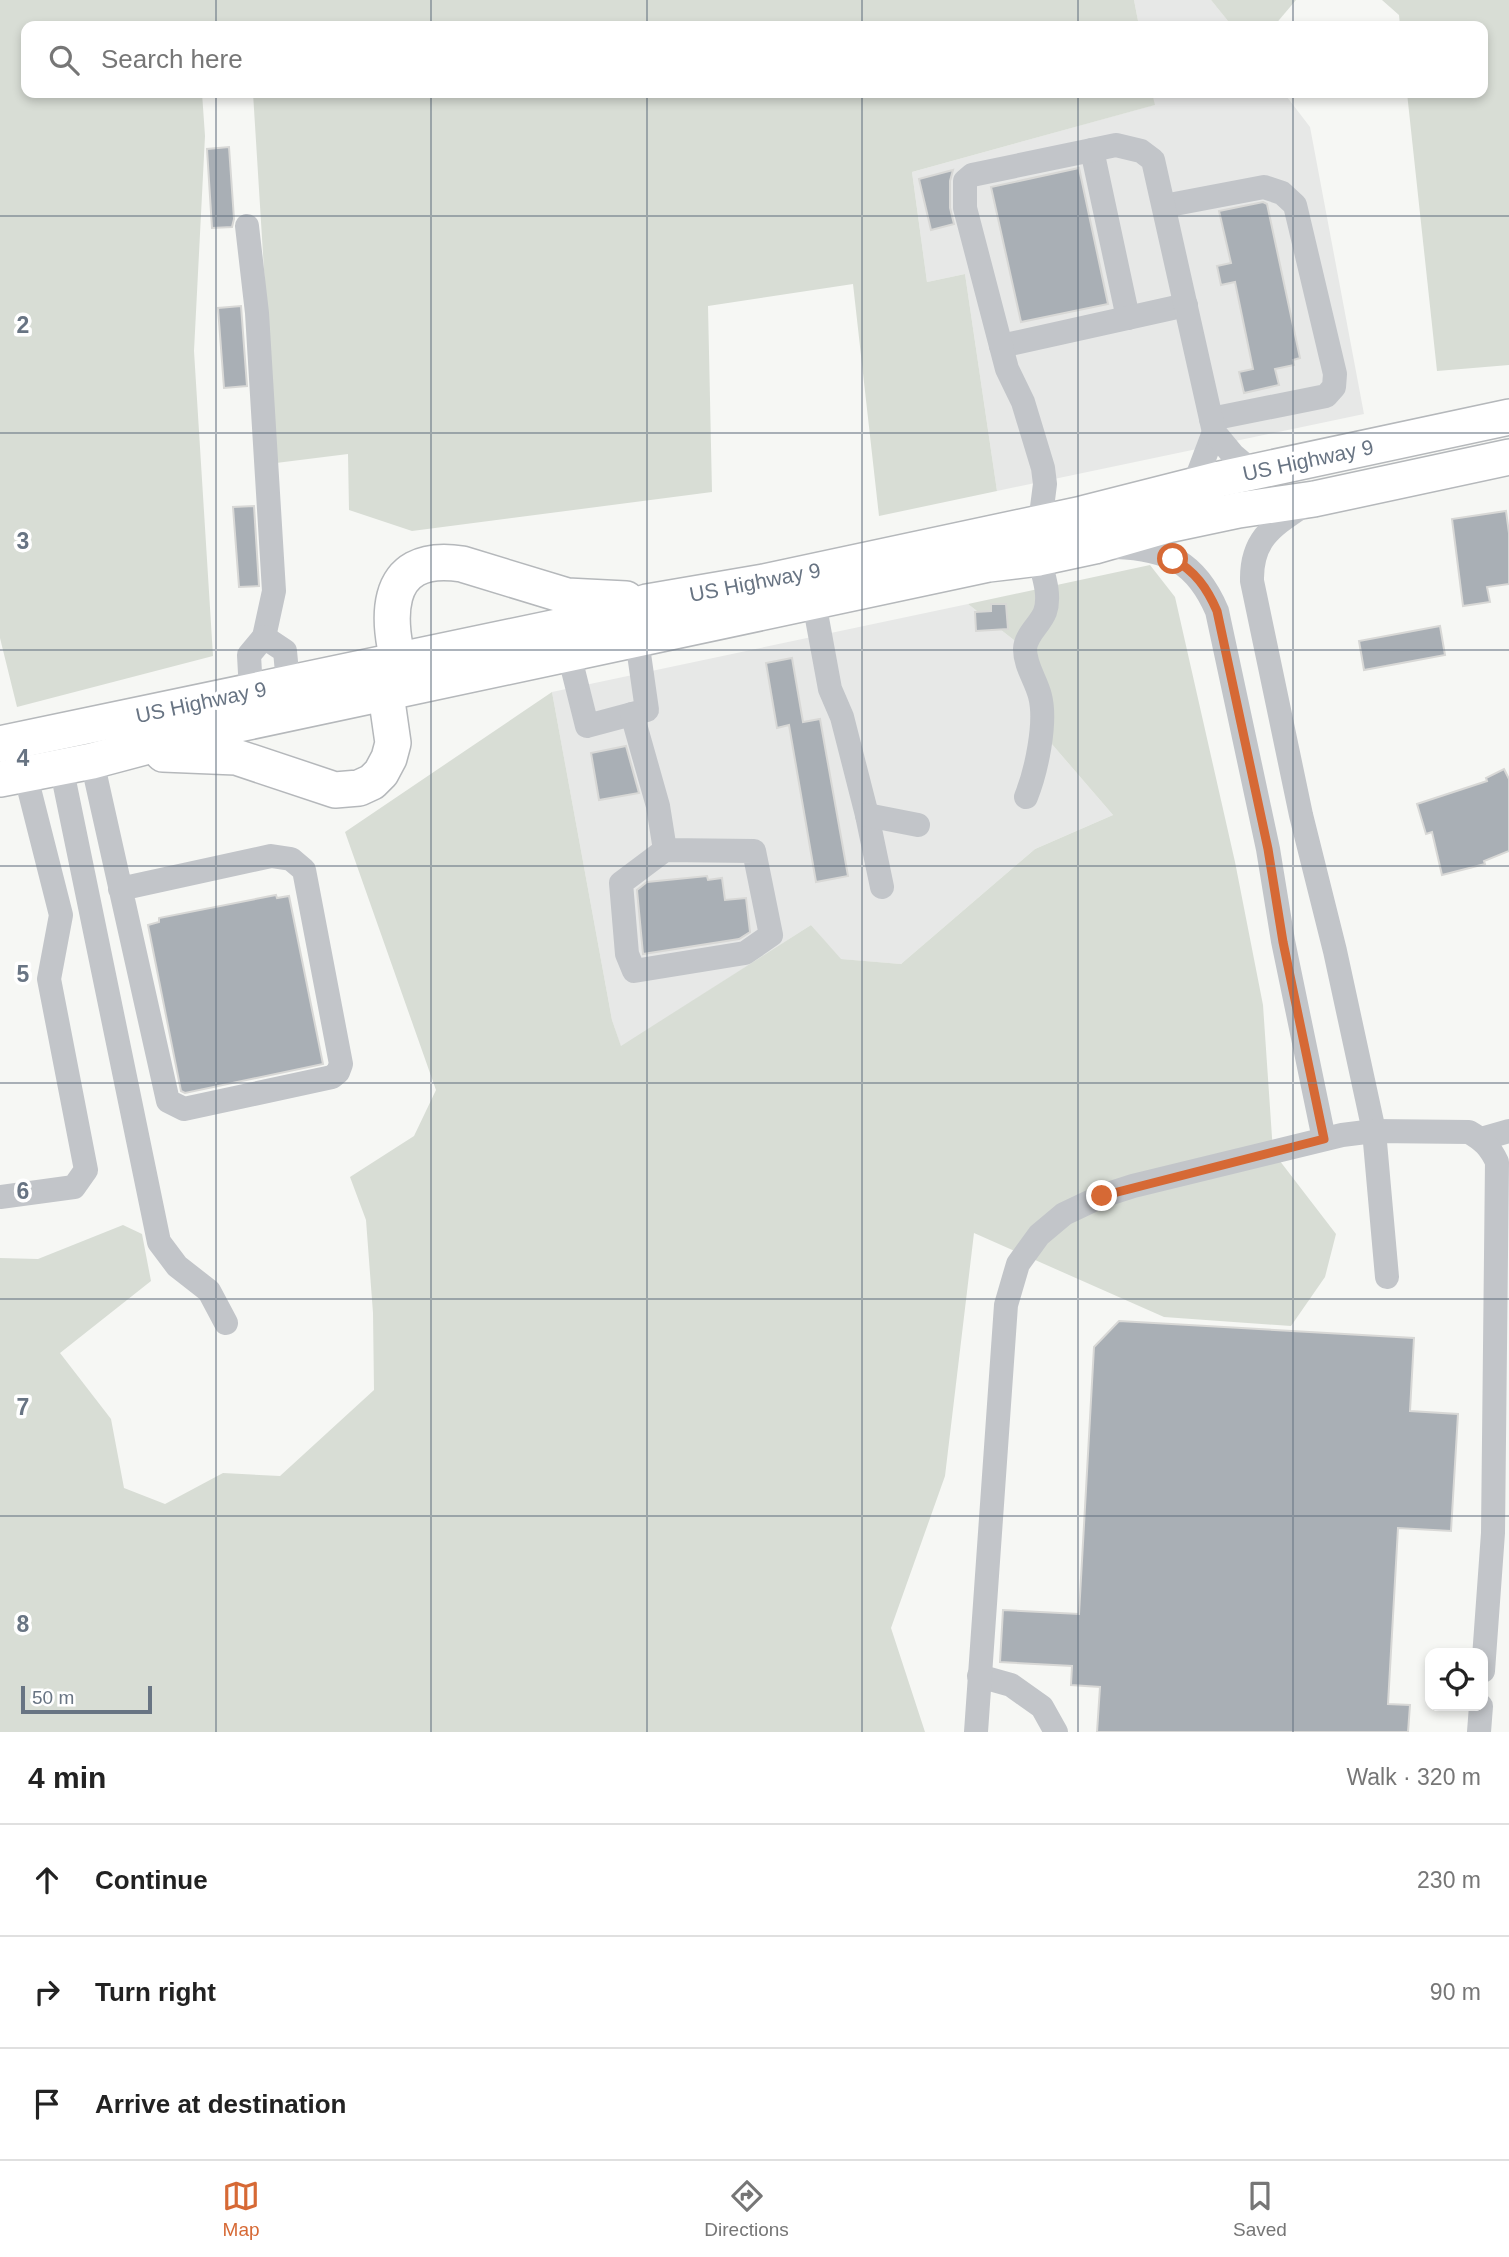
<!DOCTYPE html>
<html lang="en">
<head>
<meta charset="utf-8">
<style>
	:root { --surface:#fff; --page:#f6f6f6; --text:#222; --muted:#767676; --line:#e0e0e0; --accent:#d66935 }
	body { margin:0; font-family:Arial,sans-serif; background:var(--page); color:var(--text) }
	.controls { position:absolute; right:21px; bottom:21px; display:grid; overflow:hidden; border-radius:14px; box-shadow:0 4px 10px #0003 }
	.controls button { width:63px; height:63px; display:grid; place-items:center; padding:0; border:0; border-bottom:2px solid var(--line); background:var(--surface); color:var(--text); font:35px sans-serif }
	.scale { position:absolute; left:21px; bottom:18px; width:131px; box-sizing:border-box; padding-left:7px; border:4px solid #687483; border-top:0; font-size:19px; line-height:24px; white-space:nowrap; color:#687483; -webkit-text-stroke:5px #fff; paint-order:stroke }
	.stop { position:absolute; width:21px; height:21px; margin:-16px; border:5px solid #d66935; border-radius:50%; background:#fff }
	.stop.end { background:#d66935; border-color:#fff; box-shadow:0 2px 7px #0008 }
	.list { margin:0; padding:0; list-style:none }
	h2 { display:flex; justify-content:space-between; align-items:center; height:91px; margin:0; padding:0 28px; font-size:30px }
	h2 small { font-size:23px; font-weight:400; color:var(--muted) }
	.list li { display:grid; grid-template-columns:46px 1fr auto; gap:21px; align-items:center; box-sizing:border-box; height:112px; padding:0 28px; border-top:2px solid var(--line) }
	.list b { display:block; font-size:26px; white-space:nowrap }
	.list em { font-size:23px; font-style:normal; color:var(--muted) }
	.icon { flex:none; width:38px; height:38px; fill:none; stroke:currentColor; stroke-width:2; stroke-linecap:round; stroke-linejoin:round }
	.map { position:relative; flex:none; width:1509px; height:1732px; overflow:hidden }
	.search { position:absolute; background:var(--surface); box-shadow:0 4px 10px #0003; left:21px; right:21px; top:21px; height:77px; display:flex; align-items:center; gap:18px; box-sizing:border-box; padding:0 24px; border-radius:14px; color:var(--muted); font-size:26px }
	.sheet { height:427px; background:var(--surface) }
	nav { display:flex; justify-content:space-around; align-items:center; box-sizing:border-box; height:98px; border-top:2px solid var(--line); background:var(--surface); font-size:19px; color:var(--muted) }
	nav a { display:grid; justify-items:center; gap:4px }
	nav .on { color:var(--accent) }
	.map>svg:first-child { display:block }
	.built { fill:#e7e8e7 }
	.green { fill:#d8ddd5 }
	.building { fill:#a9afb5; stroke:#d8d8d6; stroke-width:2 }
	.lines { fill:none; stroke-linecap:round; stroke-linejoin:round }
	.highway-casing { stroke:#b5b8bb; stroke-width:38 }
	.minor { stroke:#c2c5c9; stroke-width:24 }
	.highway { stroke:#fff; stroke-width:35 }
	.route { stroke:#d66935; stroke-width:9 }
	.grid { fill:none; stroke:#687483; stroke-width:2; stroke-opacity:0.55 }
	.labels { text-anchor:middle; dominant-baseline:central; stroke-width:7; stroke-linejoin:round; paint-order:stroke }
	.street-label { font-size:21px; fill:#687483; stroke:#fff }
	.grid-label { font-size:23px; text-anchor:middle; font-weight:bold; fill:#687483; stroke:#fff; stroke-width:7; stroke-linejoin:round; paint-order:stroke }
</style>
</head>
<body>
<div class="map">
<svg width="1509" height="1732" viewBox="0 0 1509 1732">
	<rect width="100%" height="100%" fill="#f6f7f4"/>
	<!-- built -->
	<g class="built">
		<path d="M1134,0H1211L1232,26H1139Z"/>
		<path d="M1152,93H1284L1310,127L1364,414L997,491L965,274L927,282L912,172L1154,105Z"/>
		<path d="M968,604L1024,648L1038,728L1113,815L1035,849L901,964L840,959L811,925L621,1047L612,1020L552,692Z"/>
	</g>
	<!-- green -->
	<g class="green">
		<path d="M0,0H1134L1139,26H26V93H202L205,136L194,351L213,656L17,707L0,638Z"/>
		<path d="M1211,0H1296L1274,26H1232Z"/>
		<path d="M1382,0H1509V365L1437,371L1407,93H1483V26H1400L1399,15Z"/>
		<path d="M253,93H1152L1155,105L912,172L927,282L965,274L997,491L879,516L853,284L708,306L712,492L412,531L349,510L348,454L276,463Z"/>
		<path d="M1150,565L1175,597L1235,862L1263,1005L1273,1152L1336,1234L1325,1277L1291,1326L1164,1317L974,1233L945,1476L891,1628L925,1732H0V1258L38,1259L123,1225L142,1234L151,1281L60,1353L111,1419L124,1488L165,1504L223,1473L280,1476L374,1390L373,1313L366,1220L350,1177L414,1136L436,1090L345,832L552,692L612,1020L621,1046L811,925L841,959L901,964L1035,849L1113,815L1038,728L1024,648L968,604Z"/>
	</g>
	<!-- building -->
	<g class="building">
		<path d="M229,147L234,219L232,227L212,228L207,149Z"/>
		<path d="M1079,168L1108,304L1021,322L991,187Z"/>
		<path d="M953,170L950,181V208L954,224L931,230L919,179Z"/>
		<path d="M1263,202L1267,204L1300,358L1293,360L1294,365L1275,369L1279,385L1244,393L1239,372L1253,369L1235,282L1221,285L1217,266L1231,263L1219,211Z"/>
		<path d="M241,306L247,386L224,388L218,308Z"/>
		<path d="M254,506L259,586L239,587L233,507Z"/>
		<path d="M1506,511L1509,533V584L1487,587L1490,602L1463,606L1452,519Z"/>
		<path d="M991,604H1006L1008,629L976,631L975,612L991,611Z"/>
		<path d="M1440,626L1445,655L1364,670L1359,641Z"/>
		<path d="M792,658L803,722L820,719L848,876L816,882L789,725L777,728L766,663Z"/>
		<path d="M626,746L639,793L599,800L591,753Z"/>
		<path d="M1504,769L1509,779V851L1484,861L1485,864L1442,875L1432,832L1426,834L1417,804L1487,781L1486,778Z"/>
		<path d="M707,876L708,880L722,878L725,900L746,898L750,932L739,939L643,954L637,890L647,882Z"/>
		<path d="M276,895L277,898L289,896L323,1064L185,1093L181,1091L148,925L159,922V918Z"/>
		<path d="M1119,1321L1414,1338L1410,1411L1458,1414L1451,1531L1398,1528L1388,1704L1410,1705L1408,1732H1097L1100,1687L1071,1685L1072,1666L1000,1662L1003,1610L1079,1614L1094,1347Z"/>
	</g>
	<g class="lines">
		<!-- highway casing -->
		<g class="highway-casing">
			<g id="highway">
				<path d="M404,681C386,625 378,551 462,564L567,596L626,599"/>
				<path d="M0,744L591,620L647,602L764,582L1082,514L1220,479L1509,417"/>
				<path d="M163,754L236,757L335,790L359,788L372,782L381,773L389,758L393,743L386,694L371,680"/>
				<path d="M0,779L92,761L201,732L989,564L1039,558L1095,546L1168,525L1239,510L1314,499L1509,457"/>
			</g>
		</g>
		<!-- minor -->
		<g class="minor">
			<path d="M1092,150L1128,318"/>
			<path d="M1164,206L1264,187L1282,193L1295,205L1335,374L1334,387L1326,396L1211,419"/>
			<path d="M247,226L257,313L274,591L264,637"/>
			<path d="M1001,346L1186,305"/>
			<path d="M1194,485L1214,432"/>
			<path d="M1307,503C1275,525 1251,537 1252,581L1301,815L1335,951L1374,1131L1387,1277"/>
			<path d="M1040,523L1045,484L1043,468L1023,402L1007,369L965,208V181L972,175L1116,145L1141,151L1153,160L1214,432L1233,455L1253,472"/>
			<path d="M1116,547C1168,549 1196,562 1217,611L1268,849L1283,941L1324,1139"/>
			<path d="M814,602L830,689L842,717L867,815L882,887"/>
			<path d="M569,654L587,726L647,710L637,640"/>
			<path d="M251,691L249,655L264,637L285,651L288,683"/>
			<path d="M632,714L658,806L665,850L754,851L771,935L745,953L634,971L627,954L621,883L665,850"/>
			<path d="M92,761L168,1101L184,1109L332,1077L338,1072L341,1064L304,870L291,859L271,856L120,889"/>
			<path d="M61,766L159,1242L177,1266L209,1291L226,1323"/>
			<path d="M1026,797C1036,772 1047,723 1040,696C1036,680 1025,666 1025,649C1026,634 1040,625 1045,612C1051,595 1043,574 1039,558"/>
			<path d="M867,815L918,825"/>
			<path d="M1481,1139L1509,1131"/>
			<path d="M0,1197L74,1187L86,1170L49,979L61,915L25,773"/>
			<path d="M979,1676L1011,1685L1042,1707L1056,1732"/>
			<path d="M976,1732L1006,1305L1018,1264L1039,1235L1064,1214L1102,1196L1133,1186L1342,1135L1374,1131L1469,1132C1483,1140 1490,1147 1497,1162L1493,1533L1483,1671"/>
			<path d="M1479,1732L1481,1706"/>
		</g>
		<!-- highway -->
		<use href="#highway" class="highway"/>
	</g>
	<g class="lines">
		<!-- route -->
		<path class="route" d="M1102,1196L1324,1139L1283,942L1268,849L1217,611C1207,588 1195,571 1173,559"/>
	</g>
	<!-- grid -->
	<path class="grid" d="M216,0V26M431,0V26M647,0V26M862,0V26M1078,0V26M1293,0V26M216,93V1732M431,93V1732M647,93V1732M862,93V1732M1078,93V1732M1293,93V1732M0,216H1509M0,433H1509M0,650H1509M0,866H1509M0,1083H1509M0,1299H1509M0,1516H1509"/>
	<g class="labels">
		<!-- street labels -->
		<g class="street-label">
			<text transform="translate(1308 460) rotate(-12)">US Highway 9</text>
			<text transform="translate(755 582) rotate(-11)">US Highway 9</text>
			<text transform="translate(201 702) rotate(-12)">US Highway 9</text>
		</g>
	</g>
	<g class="grid-label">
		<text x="23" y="333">2</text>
		<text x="23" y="549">3</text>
		<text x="23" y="766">4</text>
		<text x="23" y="982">5</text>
		<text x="23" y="1199">6</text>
		<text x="23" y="1415">7</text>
		<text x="23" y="1632">8</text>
	</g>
</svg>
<div class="controls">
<button><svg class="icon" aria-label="locate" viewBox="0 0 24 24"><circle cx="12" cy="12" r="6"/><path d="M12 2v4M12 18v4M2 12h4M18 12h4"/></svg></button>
</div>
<div class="scale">50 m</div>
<div class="stop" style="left:1173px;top:559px"></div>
<div class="stop end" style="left:1102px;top:1196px"></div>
<div class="search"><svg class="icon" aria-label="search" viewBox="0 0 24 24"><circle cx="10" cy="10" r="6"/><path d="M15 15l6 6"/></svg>Search here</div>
</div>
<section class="sheet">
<h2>4 min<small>Walk · 320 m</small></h2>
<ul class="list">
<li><svg class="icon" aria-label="ahead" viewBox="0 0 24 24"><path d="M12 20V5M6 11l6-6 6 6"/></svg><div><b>Continue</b></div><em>230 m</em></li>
<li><svg class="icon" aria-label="right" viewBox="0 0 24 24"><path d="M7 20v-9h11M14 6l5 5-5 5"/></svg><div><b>Turn right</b></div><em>90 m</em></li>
<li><svg class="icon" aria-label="arrive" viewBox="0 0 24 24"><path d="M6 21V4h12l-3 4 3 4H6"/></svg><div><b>Arrive at destination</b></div></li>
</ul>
</section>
<nav>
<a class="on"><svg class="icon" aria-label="map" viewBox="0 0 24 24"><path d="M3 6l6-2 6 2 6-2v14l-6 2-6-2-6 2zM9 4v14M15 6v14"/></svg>Map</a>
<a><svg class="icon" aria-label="directions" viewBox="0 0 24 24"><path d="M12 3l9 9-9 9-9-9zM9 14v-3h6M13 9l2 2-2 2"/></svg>Directions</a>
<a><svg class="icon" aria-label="saved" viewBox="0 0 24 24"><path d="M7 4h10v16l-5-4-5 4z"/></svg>Saved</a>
</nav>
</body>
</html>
